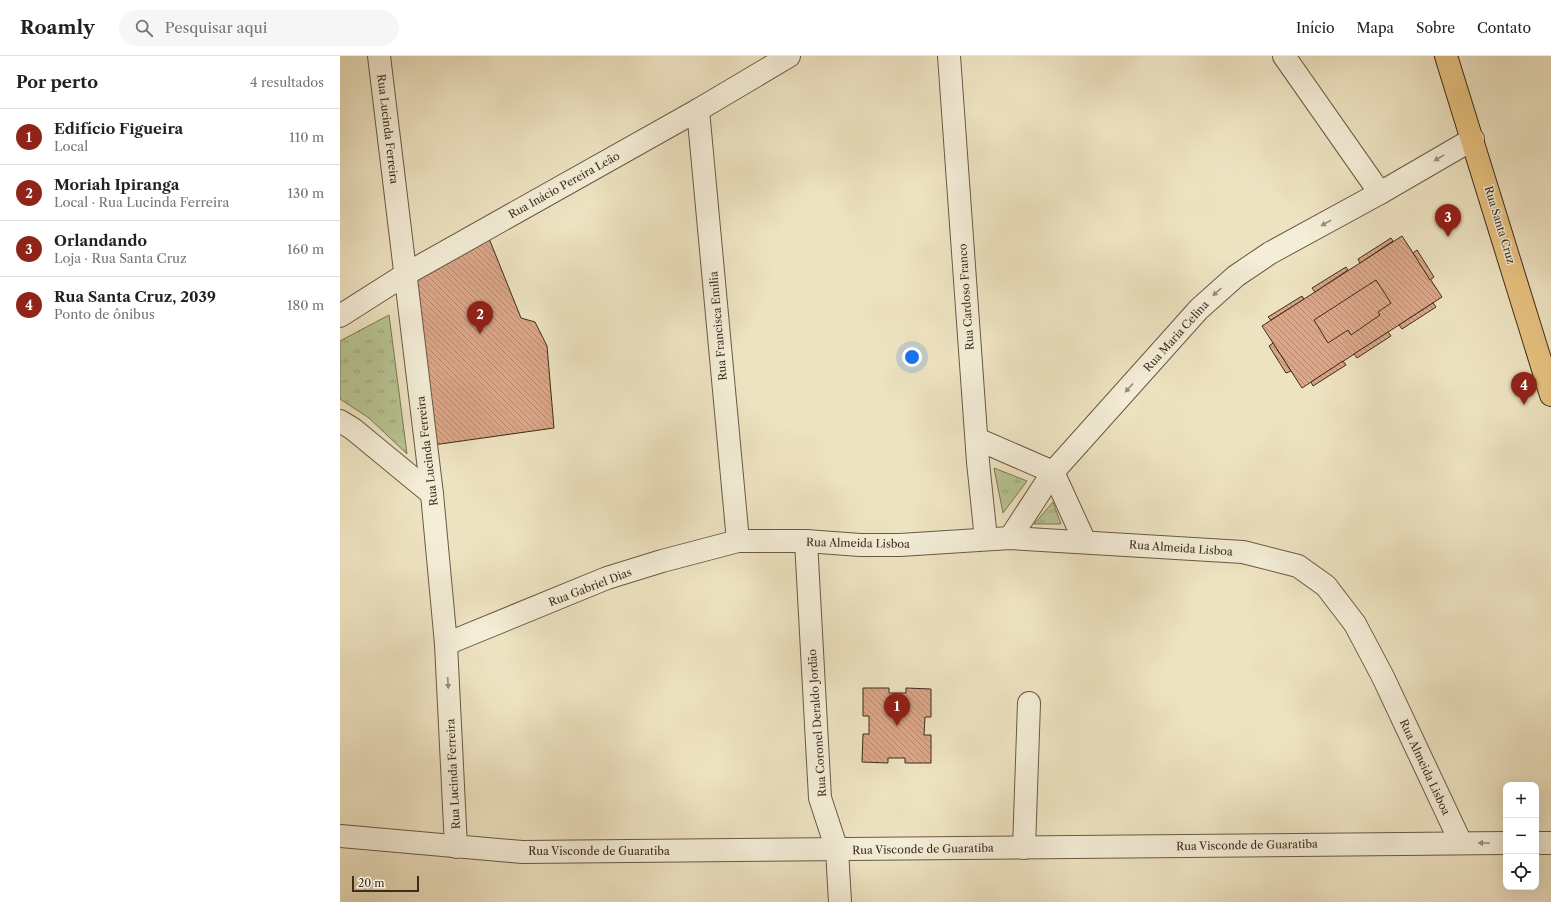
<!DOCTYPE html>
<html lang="pt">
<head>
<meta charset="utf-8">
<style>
	:root { --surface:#fff; --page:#f6f6f6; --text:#202124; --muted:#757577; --line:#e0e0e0; --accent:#8f2418 }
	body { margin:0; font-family:"Libre Caslon Text",serif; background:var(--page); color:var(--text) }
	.controls { position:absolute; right:12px; bottom:12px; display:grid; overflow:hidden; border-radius:8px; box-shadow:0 4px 16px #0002 }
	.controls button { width:36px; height:36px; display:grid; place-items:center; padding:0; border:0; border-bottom:1px solid var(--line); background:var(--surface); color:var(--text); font:20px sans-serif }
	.scale { position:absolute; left:12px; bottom:10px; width:67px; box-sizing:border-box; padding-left:4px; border:2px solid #3c2d1b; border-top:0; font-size:11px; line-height:14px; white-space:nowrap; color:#3c2d1b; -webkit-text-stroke:3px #f4edd7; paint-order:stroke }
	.you { position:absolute; left:572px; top:301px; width:14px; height:14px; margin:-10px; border:3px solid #fff; border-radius:50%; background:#1a73e8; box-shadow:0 0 0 6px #1a73e833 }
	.badge { display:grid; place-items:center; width:26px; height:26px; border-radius:50%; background:var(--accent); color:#fff; font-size:13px; font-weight:700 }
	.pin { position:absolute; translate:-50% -33px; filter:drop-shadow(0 1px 2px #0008) }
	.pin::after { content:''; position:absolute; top:21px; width:14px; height:12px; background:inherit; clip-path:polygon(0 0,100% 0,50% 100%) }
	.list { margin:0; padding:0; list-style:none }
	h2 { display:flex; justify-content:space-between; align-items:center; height:52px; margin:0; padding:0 16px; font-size:17px }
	h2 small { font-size:13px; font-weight:400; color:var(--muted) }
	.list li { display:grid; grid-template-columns:26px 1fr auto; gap:12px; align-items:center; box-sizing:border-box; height:56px; padding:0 16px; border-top:1px solid var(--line) }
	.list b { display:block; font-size:15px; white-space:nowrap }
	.list p { margin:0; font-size:13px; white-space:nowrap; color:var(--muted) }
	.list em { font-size:13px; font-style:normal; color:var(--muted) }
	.icon { flex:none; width:22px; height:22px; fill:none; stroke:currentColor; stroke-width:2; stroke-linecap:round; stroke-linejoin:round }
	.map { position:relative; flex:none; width:1211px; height:846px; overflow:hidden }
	header { display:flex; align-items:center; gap:24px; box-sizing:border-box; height:56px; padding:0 20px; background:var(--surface); border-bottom:1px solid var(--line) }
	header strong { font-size:19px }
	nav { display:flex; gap:22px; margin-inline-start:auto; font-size:14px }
	.search { width:280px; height:36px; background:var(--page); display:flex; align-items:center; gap:10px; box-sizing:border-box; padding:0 14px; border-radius:22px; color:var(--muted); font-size:15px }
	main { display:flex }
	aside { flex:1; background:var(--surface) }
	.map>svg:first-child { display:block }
	.park { fill:url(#park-tufts); stroke:#7a7857 }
	.building { fill:url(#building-back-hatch); stroke:#3c2d1b }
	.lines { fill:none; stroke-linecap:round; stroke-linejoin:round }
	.minor-casing { stroke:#685a44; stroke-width:24 }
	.major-casing { stroke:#3c2d1b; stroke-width:24 }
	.minor { stroke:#f4edd7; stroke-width:22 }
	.major { stroke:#e7c280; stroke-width:22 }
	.oneway { fill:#988d79 }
	.labels { text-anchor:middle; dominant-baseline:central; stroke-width:3; stroke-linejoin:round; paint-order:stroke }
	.street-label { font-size:11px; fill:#3c2d1b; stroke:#f4edd7 }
</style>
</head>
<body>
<header>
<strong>Roamly</strong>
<div class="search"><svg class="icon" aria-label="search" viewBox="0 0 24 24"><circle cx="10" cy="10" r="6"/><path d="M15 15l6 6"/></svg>Pesquisar aqui</div>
<nav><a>Início</a><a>Mapa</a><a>Sobre</a><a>Contato</a></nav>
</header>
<main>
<aside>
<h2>Por perto<small>4 resultados</small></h2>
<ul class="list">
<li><span class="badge">1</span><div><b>Edifício Figueira</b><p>Local</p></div><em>110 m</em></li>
<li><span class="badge">2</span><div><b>Moriah Ipiranga</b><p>Local · Rua Lucinda Ferreira</p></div><em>130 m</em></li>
<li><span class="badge">3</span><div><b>Orlandando</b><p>Loja · Rua Santa Cruz</p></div><em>160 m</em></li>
<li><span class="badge">4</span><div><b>Rua Santa Cruz, 2039</b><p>Ponto de ônibus</p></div><em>180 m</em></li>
</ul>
</aside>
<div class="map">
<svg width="1211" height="846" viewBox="0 0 1211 846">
	<defs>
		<pattern id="park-tufts" width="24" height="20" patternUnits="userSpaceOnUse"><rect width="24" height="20" fill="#b8c493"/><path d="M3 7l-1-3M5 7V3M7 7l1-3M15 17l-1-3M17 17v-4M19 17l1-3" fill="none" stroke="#97a077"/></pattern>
		<pattern id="building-back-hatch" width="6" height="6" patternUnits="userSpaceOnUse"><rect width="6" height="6" fill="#dda688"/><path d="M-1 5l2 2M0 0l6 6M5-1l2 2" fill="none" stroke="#b4886e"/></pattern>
	</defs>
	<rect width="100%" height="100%" fill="#eee3c1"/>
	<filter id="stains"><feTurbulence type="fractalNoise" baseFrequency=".005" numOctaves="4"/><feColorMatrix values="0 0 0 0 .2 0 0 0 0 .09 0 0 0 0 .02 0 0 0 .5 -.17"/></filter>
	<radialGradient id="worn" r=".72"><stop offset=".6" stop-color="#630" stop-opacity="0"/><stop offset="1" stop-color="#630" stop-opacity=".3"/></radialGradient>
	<!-- park -->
	<g class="park">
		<path d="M49,259L67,398L29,362L0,343V285Z"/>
		<path d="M654,412L687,425L663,457Z"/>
		<path d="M713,446L721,468H694Z"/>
	</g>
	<!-- building -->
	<g class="building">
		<path d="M148,180L181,262L195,266L207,290L214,372L93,389L72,222Z"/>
		<path d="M1062,180L1102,241L962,332L922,270Z"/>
		<path d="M1051,182L1053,185L1020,207L1018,203Z"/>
		<path d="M1077,194L1094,221L1090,224L1073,197Z"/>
		<path d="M1006,211L1008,214L975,236L972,232Z"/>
		<path d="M1036,224L1051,247L1038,256L1040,259L1011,279L1008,274L988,287L974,264Z"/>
		<path d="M962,240L964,243L931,264L928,261Z"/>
		<path d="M1093,247L1096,251L1062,273L1059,269Z"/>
		<path d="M1048,276L1051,280L1017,302L1014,298Z"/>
		<path d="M933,287L951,315L946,317L929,290Z"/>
		<path d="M1003,305L1006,309L973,330L971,326Z"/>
		<path d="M523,632H549V637H566V632L591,633V661H585L584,679H591V707H565V702H548V707L522,706L523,678H529V660H523Z"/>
	</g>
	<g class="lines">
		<!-- minor casing -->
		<g class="minor-casing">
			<g id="minor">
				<path d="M39,0L92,438L106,588L116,791"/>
				<path d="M609,0L638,406L646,483"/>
				<path d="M944,0L1040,137"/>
				<path d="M358,54L398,485"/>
				<path d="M0,260L66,218L358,54L449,0"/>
				<path d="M0,365L13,373L92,438"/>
				<path d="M637,383L713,416L745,486"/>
				<path d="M670,482L713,416L859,253L896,220L930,197L1040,137L1133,83"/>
				<path d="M466,485L480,742L497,794L500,846"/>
				<path d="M106,588L267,522L322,505L398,485H466L520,489H560L670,482L903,496L958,510L986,530L1015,568L1043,621L1121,787"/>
				<path d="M0,780L182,796L1166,787"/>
				<path d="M1196,787H1211"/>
				<path d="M684,792L689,647"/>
			</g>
		</g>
		<!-- major casing -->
		<g class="major-casing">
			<path id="major" d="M1106,0L1211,339"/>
		</g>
		<!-- minor -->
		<use href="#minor" class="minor"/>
		<!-- major -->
		<use href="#major" class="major"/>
	</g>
	<!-- one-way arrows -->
	<defs><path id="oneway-solid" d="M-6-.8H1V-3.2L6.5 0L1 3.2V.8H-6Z"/></defs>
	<g class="oneway">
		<use href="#oneway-solid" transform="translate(1099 102) rotate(149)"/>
		<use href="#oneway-solid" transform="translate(986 167) rotate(151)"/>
		<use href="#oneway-solid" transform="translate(877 236) rotate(138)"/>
		<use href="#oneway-solid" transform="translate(789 332) rotate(132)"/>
		<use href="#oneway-solid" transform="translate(108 627) rotate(87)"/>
		<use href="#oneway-solid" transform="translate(1144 787) rotate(-180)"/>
	</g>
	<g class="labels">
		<!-- street labels -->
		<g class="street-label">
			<text transform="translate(48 73) rotate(83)">Rua Lucinda Ferreira</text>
			<text transform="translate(224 129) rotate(-29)">Rua Inácio Pereira Leão</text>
			<text transform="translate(1160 169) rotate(73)">Rua Santa Cruz</text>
			<text transform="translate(626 241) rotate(-94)">Rua Cardoso Franco</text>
			<text transform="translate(378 270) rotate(-95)">Rua Francisca Emilia</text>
			<text transform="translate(836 280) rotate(-48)">Rua Maria Celina</text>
			<text transform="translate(87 395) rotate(-97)">Rua Lucinda Ferreira</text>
			<text transform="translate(518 487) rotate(1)">Rua Almeida Lisboa</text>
			<text transform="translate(841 492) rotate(4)">Rua Almeida Lisboa</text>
			<text transform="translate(250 531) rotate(-21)">Rua Gabriel Dias</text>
			<text transform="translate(477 667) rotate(-94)">Rua Coronel Deraldo Jordão</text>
			<text transform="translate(1085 711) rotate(65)">Rua Almeida Lisboa</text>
			<text transform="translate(113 718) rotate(-93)">Rua Lucinda Ferreira</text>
			<text transform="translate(907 789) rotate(-1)">Rua Visconde de Guaratiba</text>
			<text transform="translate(583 793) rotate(-1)">Rua Visconde de Guaratiba</text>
			<text x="259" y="795">Rua Visconde de Guaratiba</text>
		</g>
	</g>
	<rect width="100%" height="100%" filter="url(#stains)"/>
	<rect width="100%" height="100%" fill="url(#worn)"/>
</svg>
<div class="controls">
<button>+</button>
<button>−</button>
<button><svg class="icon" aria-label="locate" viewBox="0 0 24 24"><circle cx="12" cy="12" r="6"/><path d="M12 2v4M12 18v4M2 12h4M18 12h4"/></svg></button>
</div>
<div class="scale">20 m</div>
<div class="you"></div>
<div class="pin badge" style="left:557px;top:670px">1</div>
<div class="pin badge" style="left:140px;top:278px">2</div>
<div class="pin badge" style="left:1108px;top:181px">3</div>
<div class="pin badge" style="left:1184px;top:349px">4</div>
</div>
</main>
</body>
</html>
